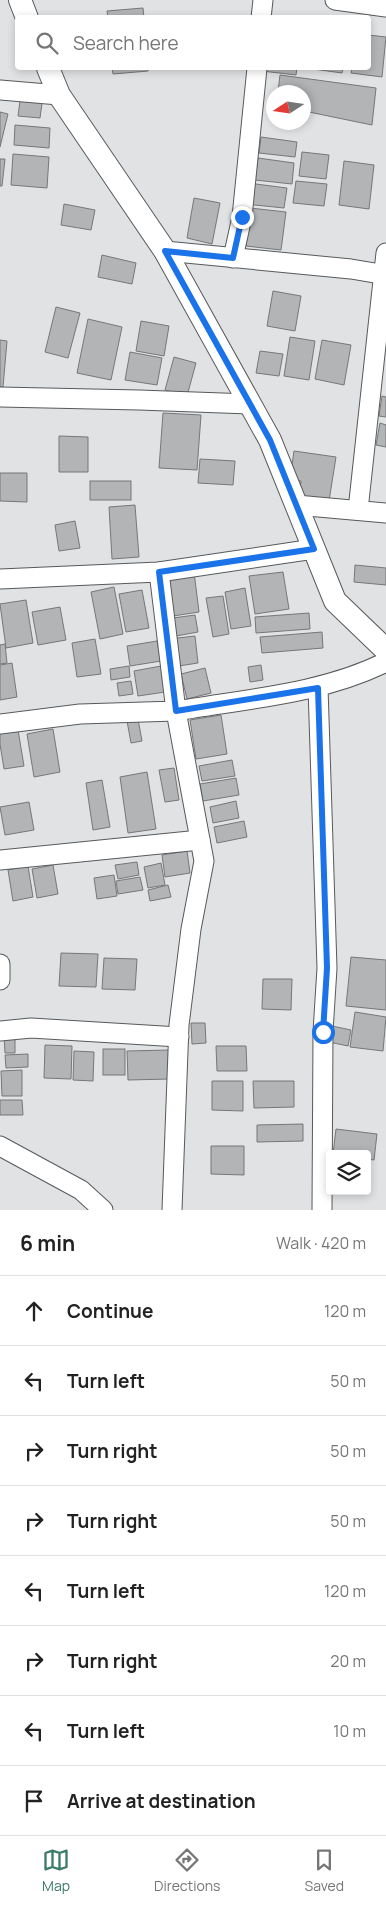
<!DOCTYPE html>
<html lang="en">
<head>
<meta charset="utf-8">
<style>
	:root { --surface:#fff; --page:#f2f2f2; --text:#222; --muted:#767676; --line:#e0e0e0; --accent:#3c7b69 }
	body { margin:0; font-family:Manrope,sans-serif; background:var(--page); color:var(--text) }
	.controls { position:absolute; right:15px; bottom:15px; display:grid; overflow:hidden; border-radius:5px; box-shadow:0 2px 8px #0003 }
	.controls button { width:45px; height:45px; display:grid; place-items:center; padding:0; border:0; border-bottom:1px solid var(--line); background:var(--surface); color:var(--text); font:25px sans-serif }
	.compass { position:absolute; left:266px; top:85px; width:45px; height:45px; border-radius:50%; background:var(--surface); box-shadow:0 2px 8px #0003; rotate:258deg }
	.stop { position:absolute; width:15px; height:15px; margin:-11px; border:4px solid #1a73e8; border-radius:50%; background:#fff }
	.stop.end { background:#1a73e8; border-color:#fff; box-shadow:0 1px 5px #0008 }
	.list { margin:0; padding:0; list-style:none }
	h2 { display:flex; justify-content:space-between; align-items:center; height:65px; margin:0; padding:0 20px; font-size:21px }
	h2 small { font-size:16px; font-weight:400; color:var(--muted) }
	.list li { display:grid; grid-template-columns:32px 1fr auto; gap:15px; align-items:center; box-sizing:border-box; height:70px; padding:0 20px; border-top:1px solid var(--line) }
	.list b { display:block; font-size:19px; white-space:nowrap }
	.list em { font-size:16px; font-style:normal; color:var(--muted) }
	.icon { flex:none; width:28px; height:28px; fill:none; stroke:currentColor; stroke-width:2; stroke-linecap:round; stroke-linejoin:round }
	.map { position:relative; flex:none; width:386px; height:1210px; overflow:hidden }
	.search { position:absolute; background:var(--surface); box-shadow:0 2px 8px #0003; left:15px; right:15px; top:15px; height:55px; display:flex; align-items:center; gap:12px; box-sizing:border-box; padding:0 18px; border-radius:5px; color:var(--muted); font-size:19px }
	.sheet { height:625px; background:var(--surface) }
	nav { display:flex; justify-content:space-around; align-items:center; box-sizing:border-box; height:70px; border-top:1px solid var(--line); background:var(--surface); font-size:14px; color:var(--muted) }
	nav a { display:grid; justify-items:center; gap:2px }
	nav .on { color:var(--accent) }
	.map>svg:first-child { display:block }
	.building { fill:#b2b4b6; stroke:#757779 }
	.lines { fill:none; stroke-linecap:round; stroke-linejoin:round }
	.minor-casing { stroke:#57595b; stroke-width:21 }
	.tertiary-casing { stroke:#57595b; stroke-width:24 }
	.minor { stroke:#fff; stroke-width:19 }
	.tertiary { stroke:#fff; stroke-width:22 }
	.route { stroke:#1a73e8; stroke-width:6 }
</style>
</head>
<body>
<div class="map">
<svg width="386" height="1210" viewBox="0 0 386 1210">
	<rect width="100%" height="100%" fill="#e0e2e4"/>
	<!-- building -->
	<g class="building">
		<path d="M143,8L144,18H108L107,11Z"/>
		<path d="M368,35L386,37L382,77L351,73L352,68H368Z"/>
		<path d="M112,68H148V71L113,74Z"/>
		<path d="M263,68H297L296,75L262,71Z"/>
		<path d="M306,68H343L342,73Z"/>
		<path d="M280,75L376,88L372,125L304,111V92H278Z"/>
		<path d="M21,93L43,96L40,118L18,116Z"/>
		<path d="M0,112L8,114L0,147Z"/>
		<path d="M15,125L50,128L49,148L14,145Z"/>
		<path d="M261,137L297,142L295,157L259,153Z"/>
		<path d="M302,152L329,155L326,179L299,176Z"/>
		<path d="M13,154L49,157L47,188L11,185Z"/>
		<path d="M258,158L294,163L292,184L255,180Z"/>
		<path d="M0,159H5L2,186H0Z"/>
		<path d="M344,161L374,165L369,209L339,205Z"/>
		<path d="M296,181L327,184L324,206L293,203Z"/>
		<path d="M248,183L287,188L284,208L245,204Z"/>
		<path d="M194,198L220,203L212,244L187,238Z"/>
		<path d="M64,204L95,210L91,230L61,225Z"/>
		<path d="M250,208L286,212L281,250L246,246Z"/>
		<path d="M102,255L136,263L132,284L98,277Z"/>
		<path d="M273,291L301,296L295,331L267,326Z"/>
		<path d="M56,307L80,313L68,358L45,352Z"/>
		<path d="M88,319L122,327L111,380L77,373Z"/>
		<path d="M141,321L169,326L164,356L136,351Z"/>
		<path d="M290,337L315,341L309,380L284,376Z"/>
		<path d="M0,340L7,341L3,387H0Z"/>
		<path d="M322,340L351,345L344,385L315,379Z"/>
		<path d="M260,351L283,354L279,376L256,373Z"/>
		<path d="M130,352L162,358L157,385L125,380Z"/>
		<path d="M174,357L196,363L187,396L165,390Z"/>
		<path d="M382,396L386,397V417L379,416Z"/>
		<path d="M163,413L201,415L197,470L159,468Z"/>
		<path d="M380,423L386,425V447L376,445Z"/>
		<path d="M59,436L88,437V472H59Z"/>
		<path d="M294,451L336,457L329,501L299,497L301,481L290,479Z"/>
		<path d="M200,459L235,461L233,485L198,483Z"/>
		<path d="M0,473H27V502L0,501Z"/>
		<rect x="90" y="481" width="41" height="19"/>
		<path d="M135,505L139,557L112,559L109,507Z"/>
		<path d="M75,521L80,548L59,551L55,525Z"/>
		<path d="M355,565L386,568V585L354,582Z"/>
		<path d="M194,572L199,612L173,616L168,576Z"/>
		<path d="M283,572L289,609L255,614L249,576Z"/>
		<path d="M114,587L123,634L100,639L91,592Z"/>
		<path d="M245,588L251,626L231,629L225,592Z"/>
		<path d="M142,590L149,628L126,632L119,594Z"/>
		<path d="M223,596L229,634L213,637L206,598Z"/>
		<path d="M26,600L33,643L6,648L0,604Z"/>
		<path d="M60,607L66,640L38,645L32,612Z"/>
		<path d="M309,613L310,629L256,633L255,617Z"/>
		<path d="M195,615L198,632L176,636L173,618Z"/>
		<path d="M322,632L323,648L262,653L260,637Z"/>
		<path d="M195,636L198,663L172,667L169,639Z"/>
		<path d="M95,639L101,674L77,677L72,643Z"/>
		<path d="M157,641L161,661L130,666L127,646Z"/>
		<path d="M5,644L7,663L0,664V645Z"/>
		<path d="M12,663L17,697L0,700V665Z"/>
		<path d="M261,665L263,680L250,682L248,667Z"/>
		<path d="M129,666L130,677L111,680L110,669Z"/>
		<path d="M161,666L165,692L138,696L134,671Z"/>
		<path d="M205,668L211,693L187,699L181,674Z"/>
		<path d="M131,681L133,694L119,696L117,683Z"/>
		<path d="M221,715L227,754L196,759L190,720Z"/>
		<path d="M138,719L142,741L131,743L127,721Z"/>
		<path d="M17,724L24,766L4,769L0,744V727Z"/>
		<path d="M53,729L60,772L34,777L27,734Z"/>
		<path d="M232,760L235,776L202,781L199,766Z"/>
		<path d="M174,768L179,800L165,802L159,770Z"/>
		<path d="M147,772L156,829L128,833L120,777Z"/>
		<path d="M236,778L239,795L203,801L200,784Z"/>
		<path d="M102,780L110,827L93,830L86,783Z"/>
		<path d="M236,801L239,818L213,823L210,807Z"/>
		<path d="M29,802L34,830L5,835L0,807Z"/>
		<path d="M244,821L247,837L217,843L214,827Z"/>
		<path d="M187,851L190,873L165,877L162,855Z"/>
		<path d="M137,862L139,875L118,879L115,865Z"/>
		<path d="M161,863L165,885L148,888L144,867Z"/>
		<path d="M53,865L58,894L37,898L32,869Z"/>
		<path d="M28,866L33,897L13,901L8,870Z"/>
		<path d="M114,875L117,896L97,899L94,878Z"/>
		<path d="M140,877L143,890L118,894L116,881Z"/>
		<path d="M168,885L171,897L150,901L148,890Z"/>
		<path d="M61,953L98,954L96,987L59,986Z"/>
		<path d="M351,957L386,960V1010L346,1006Z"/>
		<path d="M104,958L137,959L135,990L102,989Z"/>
		<path d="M263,979H292L291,1010L262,1009Z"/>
		<path d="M355,1012L386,1017L383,1051L350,1047Z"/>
		<path d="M191,1023H205L206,1043L192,1044Z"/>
		<path d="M332,1026L351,1030L348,1046L329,1042Z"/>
		<path d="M4,1035H15V1053H5Z"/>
		<path d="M45,1045L72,1046L71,1079L44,1078Z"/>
		<path d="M216,1046H246L247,1071H217Z"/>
		<rect x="103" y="1049" width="22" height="26"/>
		<path d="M169,1050L170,1079L128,1080L127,1051Z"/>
		<path d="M74,1051L94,1052L93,1081L73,1080Z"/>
		<path d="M28,1054V1067L6,1068L5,1055Z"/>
		<path d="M22,1070V1096H2L1,1071Z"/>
		<path d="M212,1081H243V1111L212,1110Z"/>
		<path d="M253,1081H294V1107L254,1108Z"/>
		<path d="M0,1100H22L23,1115H0Z"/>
		<path d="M303,1124V1141L257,1142V1125Z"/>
		<path d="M336,1129L377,1134L374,1160L367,1159V1154H333Z"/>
		<path d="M211,1146H244V1175L211,1174Z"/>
	</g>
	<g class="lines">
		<!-- minor casing -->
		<g class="minor-casing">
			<g id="minor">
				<path d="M335,0L386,7"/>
				<path d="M261,18L263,0"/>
				<path d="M0,90L59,95"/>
				<path d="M165,251L351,269L386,275"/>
				<path d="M233,258L242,217L257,68"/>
				<path d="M0,397L139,400L250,404"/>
				<path d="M296,505L386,513"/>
				<path d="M358,510L386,253"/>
				<path d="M0,579L159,572L314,549"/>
				<path d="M318,687L327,968L323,1032L322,1210"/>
				<path d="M0,724L80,714L176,711L159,572"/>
				<path d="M0,860L200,840"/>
				<path d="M0,964V980"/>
				<path d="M0,1031L31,1028L179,1037"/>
				<path d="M0,1146L81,1190L103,1210"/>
				<path d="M172,1210L179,1025L191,929L204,861L176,711C246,699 322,694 386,662"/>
			</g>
		</g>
		<!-- tertiary casing -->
		<g class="tertiary-casing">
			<g id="tertiary">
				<path d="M20,0L27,18"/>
				<path d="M48,68L59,95L165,251L270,440L335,601L386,650"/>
			</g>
		</g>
		<!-- minor -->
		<use href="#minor" class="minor"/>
		<!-- tertiary -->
		<use href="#tertiary" class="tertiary"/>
	</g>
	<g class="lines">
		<!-- route -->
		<path class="route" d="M242,217L233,258L165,251L270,440L314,549L159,572L176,711L318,688L327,968L323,1032"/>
	</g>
</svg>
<div class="controls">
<button><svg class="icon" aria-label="layers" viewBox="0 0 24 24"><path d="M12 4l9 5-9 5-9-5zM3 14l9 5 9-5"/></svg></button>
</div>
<svg class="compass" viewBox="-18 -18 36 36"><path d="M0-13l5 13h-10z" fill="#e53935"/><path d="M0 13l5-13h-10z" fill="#767676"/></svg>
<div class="stop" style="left:323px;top:1032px"></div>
<div class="stop end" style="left:242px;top:217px"></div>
<div class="search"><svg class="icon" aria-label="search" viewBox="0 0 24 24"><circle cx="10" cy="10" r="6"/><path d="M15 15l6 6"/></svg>Search here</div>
</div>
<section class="sheet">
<h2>6 min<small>Walk · 420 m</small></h2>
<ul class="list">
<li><svg class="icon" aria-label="ahead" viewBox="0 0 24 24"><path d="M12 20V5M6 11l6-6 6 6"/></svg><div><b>Continue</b></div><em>120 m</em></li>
<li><svg class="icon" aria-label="left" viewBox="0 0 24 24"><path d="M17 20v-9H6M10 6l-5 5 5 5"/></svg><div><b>Turn left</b></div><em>50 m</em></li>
<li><svg class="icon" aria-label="right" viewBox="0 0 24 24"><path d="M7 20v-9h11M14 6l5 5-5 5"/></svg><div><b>Turn right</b></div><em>50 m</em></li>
<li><svg class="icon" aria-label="right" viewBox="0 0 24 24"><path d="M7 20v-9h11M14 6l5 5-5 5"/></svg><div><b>Turn right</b></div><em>50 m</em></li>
<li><svg class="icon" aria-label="left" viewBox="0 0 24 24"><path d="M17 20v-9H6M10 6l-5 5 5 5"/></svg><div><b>Turn left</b></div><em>120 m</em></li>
<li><svg class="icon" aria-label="right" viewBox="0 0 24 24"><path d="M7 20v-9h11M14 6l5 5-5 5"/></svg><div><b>Turn right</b></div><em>20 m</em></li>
<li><svg class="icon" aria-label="left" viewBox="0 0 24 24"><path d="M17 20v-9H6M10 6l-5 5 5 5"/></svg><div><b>Turn left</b></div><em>10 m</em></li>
<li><svg class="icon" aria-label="arrive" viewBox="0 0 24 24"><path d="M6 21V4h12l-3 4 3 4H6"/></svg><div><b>Arrive at destination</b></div></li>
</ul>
</section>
<nav>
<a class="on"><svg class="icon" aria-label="map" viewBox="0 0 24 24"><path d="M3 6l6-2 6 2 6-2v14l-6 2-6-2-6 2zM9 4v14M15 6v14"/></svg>Map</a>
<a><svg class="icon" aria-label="directions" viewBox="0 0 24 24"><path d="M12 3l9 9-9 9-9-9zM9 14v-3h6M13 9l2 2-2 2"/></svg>Directions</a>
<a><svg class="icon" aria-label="saved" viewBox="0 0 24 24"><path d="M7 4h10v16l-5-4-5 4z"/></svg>Saved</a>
</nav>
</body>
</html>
